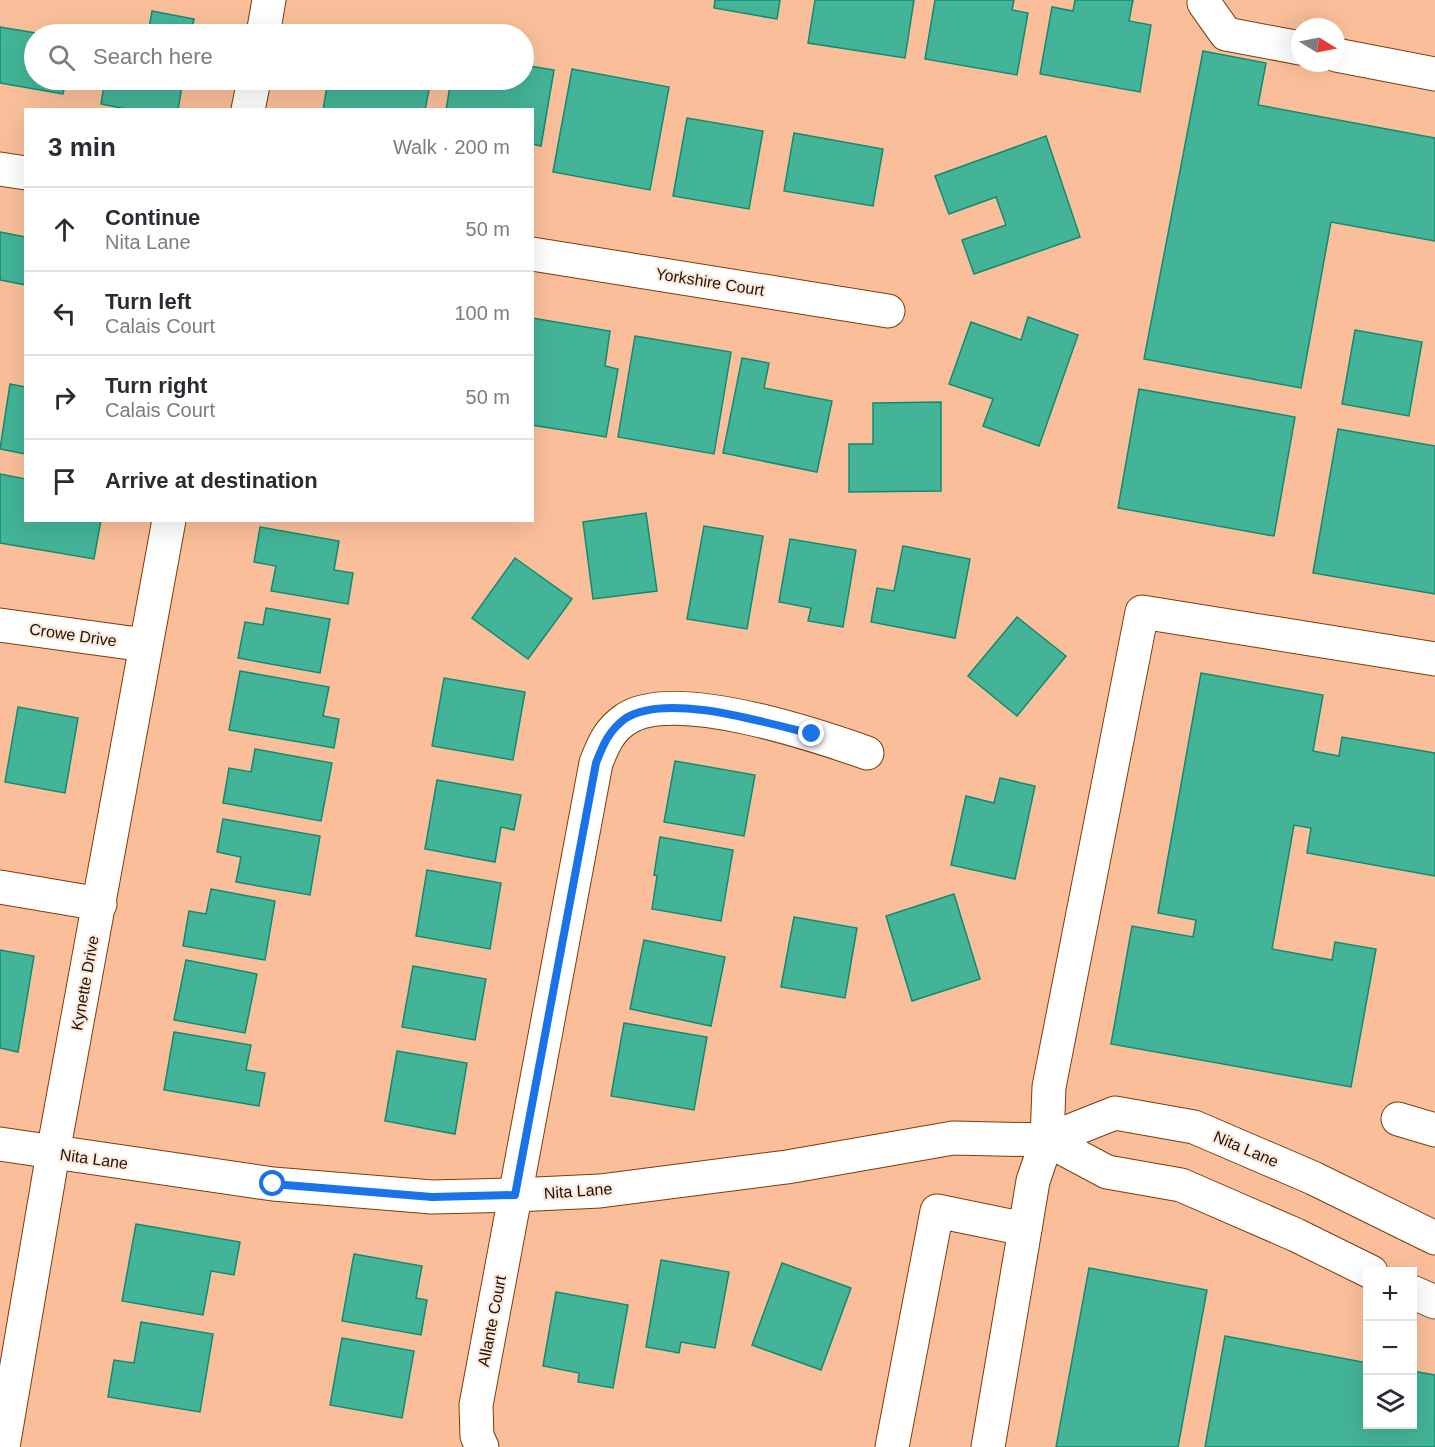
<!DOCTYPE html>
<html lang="en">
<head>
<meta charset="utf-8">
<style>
	:root { --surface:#fff; --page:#f2f2f3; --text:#2b2b33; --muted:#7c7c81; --line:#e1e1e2 }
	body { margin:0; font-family:Arial,sans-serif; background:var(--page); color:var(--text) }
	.controls { position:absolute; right:18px; bottom:18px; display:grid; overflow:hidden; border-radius:0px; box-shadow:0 6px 24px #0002 }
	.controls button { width:54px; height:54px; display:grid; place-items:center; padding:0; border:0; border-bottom:2px solid var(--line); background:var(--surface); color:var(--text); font:30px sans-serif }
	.compass { position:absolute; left:1291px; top:18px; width:54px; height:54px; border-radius:50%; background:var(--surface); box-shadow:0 6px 24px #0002; rotate:100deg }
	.stop { position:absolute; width:18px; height:18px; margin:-14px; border:4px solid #1a73e8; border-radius:50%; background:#fff }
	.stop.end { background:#1a73e8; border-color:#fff; box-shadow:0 2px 6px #0008 }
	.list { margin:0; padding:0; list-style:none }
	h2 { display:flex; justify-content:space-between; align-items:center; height:78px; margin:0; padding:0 24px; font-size:26px }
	h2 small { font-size:20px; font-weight:400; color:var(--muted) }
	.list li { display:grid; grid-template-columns:39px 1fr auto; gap:18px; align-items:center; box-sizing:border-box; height:84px; padding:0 24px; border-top:2px solid var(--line) }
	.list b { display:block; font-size:22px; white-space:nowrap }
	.list p { margin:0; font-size:20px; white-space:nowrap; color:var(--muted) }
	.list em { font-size:20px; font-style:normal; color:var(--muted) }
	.icon { flex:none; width:33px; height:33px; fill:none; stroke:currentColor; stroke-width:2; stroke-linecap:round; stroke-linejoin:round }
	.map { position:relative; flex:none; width:1435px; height:1447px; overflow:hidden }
	.search { position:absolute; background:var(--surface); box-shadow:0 6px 24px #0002; left:24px; top:24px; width:510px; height:66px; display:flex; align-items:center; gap:15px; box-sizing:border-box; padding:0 21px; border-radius:33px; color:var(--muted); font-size:22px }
	.panel { position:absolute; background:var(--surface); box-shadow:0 6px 24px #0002; left:24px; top:108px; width:510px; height:414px; border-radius:0px }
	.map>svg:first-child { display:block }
	.building { fill:#43b497; stroke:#128a70; stroke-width:1.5 }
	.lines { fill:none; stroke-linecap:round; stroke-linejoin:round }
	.minor-casing { stroke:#7c3d09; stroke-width:35 }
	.minor { stroke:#fff; stroke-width:33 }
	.route { stroke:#1a73e8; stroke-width:8 }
	.labels { text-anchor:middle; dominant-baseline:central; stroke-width:4.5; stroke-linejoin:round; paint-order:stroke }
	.street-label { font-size:16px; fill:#2a1000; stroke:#faebe1 }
</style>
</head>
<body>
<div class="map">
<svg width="1435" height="1447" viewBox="0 0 1435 1447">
	<rect width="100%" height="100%" fill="#fabf9a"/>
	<!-- building -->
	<g class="building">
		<path d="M715,0H780L777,19L714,8Z"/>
		<path d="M815,0H914L905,58L808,43Z"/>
		<path d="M935,0H1014L1012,10L1028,13L1017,75L925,59Z"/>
		<path d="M1075,0H1133L1129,21L1151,25L1140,92L1040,74L1052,7L1073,11Z"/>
		<path d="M152,11L194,19L191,34H148Z"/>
		<path d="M0,27L42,34H34V80H66L63,94L0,83Z"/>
		<path d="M1203,51L1266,63L1258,105L1435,138V241L1331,222L1301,388L1144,359Z"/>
		<path d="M524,65L554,70L541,146L532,144V110H446L451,80H524Z"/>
		<path d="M572,69L669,87L650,190L553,172Z"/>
		<path d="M105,80H183L178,110H131L101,104Z"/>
		<path d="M328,80H431L425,110H323Z"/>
		<path d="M687,118L763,131L749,209L673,196Z"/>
		<path d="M794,133L883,149L873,206L784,191Z"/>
		<path d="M1046,136L1080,237L974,274L962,240L1006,225L996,197L949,214L935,176Z"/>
		<path d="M0,232L26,237V285L0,280Z"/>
		<path d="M1028,317L1078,335L1039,446L983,426L993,399L949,384L971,322L1021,340Z"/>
		<path d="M532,318L610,331L605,366L618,369L606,437L532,425Z"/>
		<path d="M1355,330L1422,342L1409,416L1342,404Z"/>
		<path d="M635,336L731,352L714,454L618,437Z"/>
		<path d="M742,358L769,363L764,388L832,401L817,472L723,453Z"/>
		<path d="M10,384L26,387V454L0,449Z"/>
		<path d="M1139,389L1295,417L1274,536L1118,508Z"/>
		<path d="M941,402V491L849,492V444H873V403Z"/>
		<path d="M1338,429L1435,446V594L1313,573Z"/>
		<path d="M0,474L26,479V520H101L94,559L0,543Z"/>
		<path d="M646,513L657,591L593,599L583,522Z"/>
		<path d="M704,526L763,536L747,629L687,619Z"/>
		<path d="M260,527L339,541L334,570L353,573L348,604L271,591L276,566L254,562Z"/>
		<path d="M790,539L856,550L843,627L808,621L811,608L779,602Z"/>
		<path d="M903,546L970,559L955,638L871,622L877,588L894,591Z"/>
		<path d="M515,558L572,599L528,659L472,618Z"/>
		<path d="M266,608L330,619L320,673L238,658L245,622L263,625Z"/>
		<path d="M1017,617L1066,656L1017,716L968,676Z"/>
		<path d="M240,671L329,687L323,716L339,719L334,748L229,730Z"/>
		<path d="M1201,673L1323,695L1313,751L1339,756L1342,737L1435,753V876L1307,853L1311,828L1294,825L1272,949L1332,960L1335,942L1376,949L1351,1087L1111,1044L1132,926L1193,937L1196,920L1158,913Z"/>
		<path d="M444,678L525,692L513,760L432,746Z"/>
		<path d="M18,707L78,718L65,793L5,782Z"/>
		<path d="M255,749L332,763L321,821L223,803L229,768L251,772Z"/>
		<path d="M675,761L755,775L744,836L664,822Z"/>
		<path d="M1000,778L1035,786L1015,879L951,865L966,796L994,803Z"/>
		<path d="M437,780L521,795L514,830L501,827L495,862L425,849Z"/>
		<path d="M223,819L320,836L310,895L236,882L241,857L217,852Z"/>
		<path d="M660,837L733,850L721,921L652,909L657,876L654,875Z"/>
		<path d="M427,870L501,883L490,949L416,936Z"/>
		<path d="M211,889L275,901L265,960L183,946L189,911L206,914Z"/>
		<path d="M954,894L980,979L912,1001L886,916Z"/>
		<path d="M794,917L857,928L845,998L781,987Z"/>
		<path d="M644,940L725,957L711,1026L630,1009Z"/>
		<path d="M0,950L34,956L18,1052L0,1048Z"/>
		<path d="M186,960L257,974L245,1033L174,1020Z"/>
		<path d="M413,966L486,979L475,1040L402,1027Z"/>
		<path d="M624,1023L707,1037L694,1110L611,1096Z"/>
		<path d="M174,1032L251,1045L246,1070L265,1073L259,1106L164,1090Z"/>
		<path d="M397,1051L467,1063L455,1134L385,1121Z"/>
		<path d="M136,1224L240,1242L234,1275L211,1271L203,1315L122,1301Z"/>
		<path d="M354,1254L422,1266L416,1298L427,1300L421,1335L342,1321Z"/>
		<path d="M661,1260L729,1272L715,1348L681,1342L679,1353L646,1347Z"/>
		<path d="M782,1263L851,1288L821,1370L752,1345Z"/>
		<path d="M1089,1268L1207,1290L1178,1447H1056Z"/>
		<path d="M556,1292L628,1305L613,1388L578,1382L579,1373L543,1366Z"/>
		<path d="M141,1322L213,1334L200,1412L108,1397L114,1360L134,1363Z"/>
		<path d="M1225,1336L1368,1363V1424H1412V1371L1435,1375V1447H1205Z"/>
		<path d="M342,1338L414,1351L402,1418L330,1405Z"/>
	</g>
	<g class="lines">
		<!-- minor casing -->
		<g class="minor-casing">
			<g id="minor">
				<path d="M1205,0L1204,3L1226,34L1300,48"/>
				<path d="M263,34L269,0"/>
				<path d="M1336,55L1435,74"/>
				<path d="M248,110L254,80"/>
				<path d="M0,169L26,173"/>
				<path d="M532,254L888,311"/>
				<path d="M0,625L145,645"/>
				<path d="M0,887L100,904"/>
				<path d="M1398,1119L1435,1130"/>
				<path d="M1047,1140L1107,1172L1181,1185L1296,1235L1371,1272"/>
				<path d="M0,1144L273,1184L432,1197L515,1195L600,1191L787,1167L953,1138L1047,1140L1115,1113L1194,1127L1313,1178L1435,1238"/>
				<path d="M1412,1292L1435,1302"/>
				<path d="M3,1447L53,1153L169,520"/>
				<path d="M482,1447L477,1436L476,1405L596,763C603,745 609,730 626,719C673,687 816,735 867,753"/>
				<path d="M892,1447L937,1211L1025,1229L1033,1181L1047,1140L1049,1087L1142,612L1435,659"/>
				<path d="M988,1447L1025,1229"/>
			</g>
		</g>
		<!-- minor -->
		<use href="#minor" class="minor"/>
	</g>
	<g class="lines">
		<!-- route -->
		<path class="route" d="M273,1184L432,1197L515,1195L596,763C603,745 609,730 626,718C668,692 766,723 812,734"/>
	</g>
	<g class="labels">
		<!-- street labels -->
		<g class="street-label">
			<text transform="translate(710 282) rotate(9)">Yorkshire Court</text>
			<text transform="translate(73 635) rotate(8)">Crowe Drive</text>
			<text transform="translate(85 983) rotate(-80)">Kynette Drive</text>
			<text transform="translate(1246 1149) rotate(23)">Nita Lane</text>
			<text transform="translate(94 1159) rotate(8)">Nita Lane</text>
			<text transform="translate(578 1191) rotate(-4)">Nita Lane</text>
			<text transform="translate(492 1321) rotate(-79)">Allante Court</text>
		</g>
	</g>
</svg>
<div class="controls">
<button>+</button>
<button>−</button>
<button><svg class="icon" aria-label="layers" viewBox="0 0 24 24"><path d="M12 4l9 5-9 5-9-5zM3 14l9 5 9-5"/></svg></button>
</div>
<svg class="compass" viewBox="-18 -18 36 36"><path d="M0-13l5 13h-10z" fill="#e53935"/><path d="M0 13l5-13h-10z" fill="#7c7c81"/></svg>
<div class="stop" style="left:273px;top:1184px"></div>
<div class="stop end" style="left:812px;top:734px"></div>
<div class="search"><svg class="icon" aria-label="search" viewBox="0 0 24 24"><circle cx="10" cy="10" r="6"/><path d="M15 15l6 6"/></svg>Search here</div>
<section class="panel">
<h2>3 min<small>Walk · 200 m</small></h2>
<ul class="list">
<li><svg class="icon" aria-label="ahead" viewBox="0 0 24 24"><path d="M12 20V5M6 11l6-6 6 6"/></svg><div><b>Continue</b><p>Nita Lane</p></div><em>50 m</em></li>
<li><svg class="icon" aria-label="left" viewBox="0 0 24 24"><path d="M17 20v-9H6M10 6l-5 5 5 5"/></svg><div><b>Turn left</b><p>Calais Court</p></div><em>100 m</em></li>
<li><svg class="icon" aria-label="right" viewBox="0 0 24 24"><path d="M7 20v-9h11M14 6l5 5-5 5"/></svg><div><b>Turn right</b><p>Calais Court</p></div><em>50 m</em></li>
<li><svg class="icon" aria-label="arrive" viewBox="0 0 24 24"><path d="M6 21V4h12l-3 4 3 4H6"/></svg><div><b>Arrive at destination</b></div></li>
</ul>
</section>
</div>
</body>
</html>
